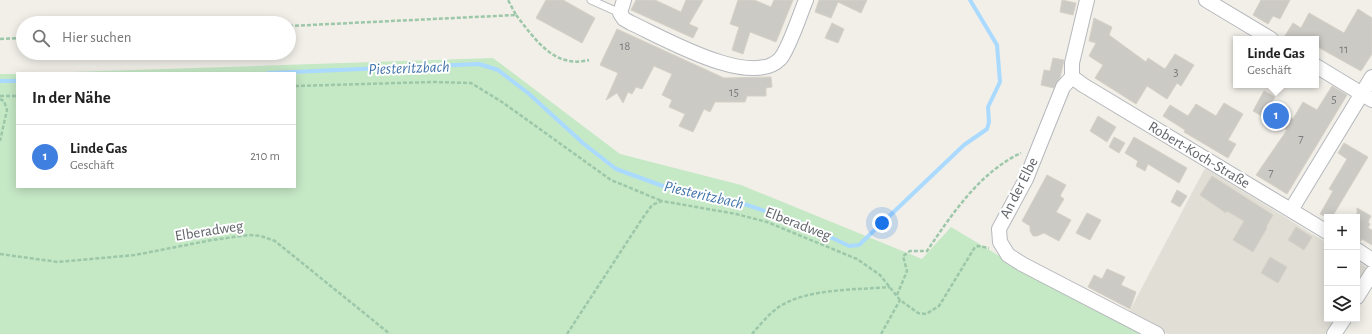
<!DOCTYPE html>
<html lang="de">
<head>
<meta charset="utf-8">
<style>
	:root { --surface:#fff; --page:#f2f2f2; --text:#222; --muted:#767676; --line:#e0e0e0; --accent:#db2777 }
	body { margin:0; font-family:"Alegreya Sans",sans-serif; background:var(--page); color:var(--text) }
	.controls { position:absolute; right:12px; bottom:12px; display:grid; overflow:hidden; border-radius:0px; box-shadow:0 2px 10px #0003 }
	.controls button { width:36px; height:36px; display:grid; place-items:center; padding:0; border:0; border-bottom:1px solid var(--line); background:var(--surface); color:var(--text); font:20px sans-serif }
	.you { position:absolute; left:882px; top:223px; width:14px; height:14px; margin:-10px; border:3px solid #fff; border-radius:50%; background:#1a73e8; box-shadow:0 0 0 6px #1a73e833 }
	.badge { display:grid; place-items:center; width:26px; height:26px; border-radius:50%; background:var(--accent); color:#fff; font-size:13px; font-weight:700 }
	.pin { position:absolute; translate:-50% -50%; border:2px solid #fff; box-shadow:0 1px 4px #0006 }
	.popup { position:absolute; left:1233px; top:36px; width:86px; height:52px; box-sizing:border-box; display:grid; place-content:center; border-radius:0px; background:var(--surface); filter:drop-shadow(0 1px 3px #0005); font-size:13px; white-space:nowrap; color:var(--muted) }
	.popup b { font-size:15px; color:var(--text) }
	.popup::after { content:''; position:absolute; left:50%; top:100%; margin-left:-8px; border:8px solid transparent; border-top-color:var(--surface) }
	.list { margin:0; padding:0; list-style:none }
	h2 { display:flex; justify-content:space-between; align-items:center; height:52px; margin:0; padding:0 16px; font-size:17px }
	h2 small { font-size:13px; font-weight:400; color:var(--muted) }
	.list li { display:grid; grid-template-columns:26px 1fr auto; gap:12px; align-items:center; box-sizing:border-box; height:64px; padding:0 16px; border-top:1px solid var(--line) }
	.list b { display:block; font-size:15px; white-space:nowrap }
	.list p { margin:0; font-size:13px; white-space:nowrap; color:var(--muted) }
	.list em { font-size:13px; font-style:normal; color:var(--muted) }
	.icon { flex:none; width:22px; height:22px; fill:none; stroke:currentColor; stroke-width:2; stroke-linecap:round; stroke-linejoin:round }
	.map { position:relative; flex:none; width:1372px; height:334px; overflow:hidden }
	.search { position:absolute; background:var(--surface); box-shadow:0 2px 10px #0003; left:16px; top:16px; width:280px; height:44px; display:flex; align-items:center; gap:10px; box-sizing:border-box; padding:0 14px; border-radius:22px; color:var(--muted); font-size:15px }
	.panel { position:absolute; background:var(--surface); box-shadow:0 2px 10px #0003; left:16px; top:72px; width:280px; height:116px; border-radius:0px }
	.map>svg:first-child { display:block }
	.education { fill:#e1ded6 }
	.green { fill:#c5e8c5 }
	.lines { fill:none; stroke-linecap:round; stroke-linejoin:round }
	.stream { stroke:#aadaff; stroke-width:4 }
	.building { fill:#cccac5; stroke:#d6d1c6 }
	.lane-casing { stroke:#b5b8bc; stroke-width:9 }
	.street-casing { stroke:#b5b8bc; stroke-width:16 }
	.path { stroke:#9cc7a9; stroke-width:2.5; stroke-dasharray:4 2; stroke-linecap:butt }
	.lane { stroke:#fff; stroke-width:7 }
	.street { stroke:#fff; stroke-width:14 }
	.labels { text-anchor:middle; dominant-baseline:central; stroke-width:4; stroke-linejoin:round; paint-order:stroke }
	.number-label { font-size:13px; fill:#7a7d7f }
	.street-label { font-size:15px; fill:#5f6368; stroke:#fff }
	.water-label { font-size:16px; font-style:italic; fill:#4174aa; stroke:#fff }
</style>
</head>
<body>
<div class="map">
<svg width="1372" height="334" viewBox="0 0 1372 334">
	<rect width="100%" height="100%" fill="#f1efe8"/>
	<!-- education -->
	<g class="education">
		<path d="M1205,168L1327,243V319H1335L1325,334H1168L1128,314Z"/>
		<path d="M1357,261L1367,267L1357,283Z"/>
	</g>
	<!-- green -->
	<path class="green" d="M493,58L620,154L741,185L922,259L951,227L1006,260L1149,334H0V74H17V187H295V73H42Z"/>
	<g class="lines">
		<!-- stream -->
		<g class="stream">
			<path d="M268,73L479,64L498,70L528,93L584,144L616,169L674,190L729,199L801,223L849,246L859,245L964,145L987,129L989,122L988,107L1000,82L997,45L970,0"/>
			<path d="M0,81H17"/>
		</g>
	</g>
	<!-- building -->
	<g class="building">
		<path d="M546,0H563L595,18L582,43L536,18Z"/>
		<path d="M636,0H655L681,12L686,0H703L689,24L698,28L693,38L631,10Z"/>
		<path d="M738,0H754L771,7L774,0H793L776,42L750,32L743,54L732,50L739,27L730,24Z"/>
		<path d="M819,0H867L861,13L838,2L831,18L815,12Z"/>
		<path d="M1062,0L1076,3L1073,15L1060,12Z"/>
		<path d="M1261,0H1290L1280,19L1273,16L1268,24L1253,15Z"/>
		<path d="M1358,9L1372,18V54L1361,71L1316,46V39H1283L1293,23L1301,28L1309,13L1344,33Z"/>
		<path d="M1094,18L1112,27L1109,35L1146,62L1148,58L1165,69L1175,54L1194,65L1181,86L1177,83L1167,99L1147,86L1136,104L1095,78L1103,65L1089,56L1096,43L1089,41Z"/>
		<path d="M832,23L844,29L838,43L825,38Z"/>
		<path d="M617,29L724,78L771,77L772,87L766,88V96H747L745,102H715L710,112L704,109L693,132L679,126L685,114L669,107L672,100L662,95L672,74L654,66L642,89L636,87L632,94L628,92L623,103L617,93L606,100L618,73L600,65Z"/>
		<path d="M1053,58L1064,60L1060,78L1054,88L1041,85L1044,70L1050,71Z"/>
		<path d="M1332,86L1347,95L1287,194L1256,175L1287,130L1253,111L1264,91L1275,97L1270,106L1293,119L1303,102L1317,110Z"/>
		<path d="M1224,103L1243,114L1228,140L1236,144L1228,158L1184,132L1185,130L1163,116L1170,105L1188,116L1196,104L1216,116Z"/>
		<path d="M1098,116L1116,127L1107,142L1090,131Z"/>
		<path d="M1114,137L1125,143L1119,153L1109,147Z"/>
		<path d="M1134,137L1187,168L1179,183L1148,164L1145,171L1136,166L1138,161L1125,153Z"/>
		<path d="M1344,143L1368,157L1332,217H1326L1320,214L1333,191L1329,189L1347,159L1338,153Z"/>
		<path d="M1047,175L1066,185L1060,196L1064,199L1056,212L1071,220L1059,241L1044,233L1037,236H1033L1030,231V226L1022,221Z"/>
		<path d="M1212,176L1273,215L1266,227L1267,228L1253,252L1233,240L1244,221L1227,211L1226,213L1200,195Z"/>
		<path d="M1177,190L1187,196L1180,207L1171,202Z"/>
		<path d="M1357,208L1371,216L1368,222L1370,224L1368,228L1372,230V245L1362,239L1360,242H1357Z"/>
		<path d="M1087,213L1101,220L1090,240L1076,233Z"/>
		<path d="M1296,227L1312,237L1304,250L1288,240Z"/>
		<path d="M1270,257L1287,267L1278,283L1261,273Z"/>
		<path d="M1107,269L1125,277L1121,285L1136,292L1130,309L1088,287L1094,275L1102,279Z"/>
	</g>
	<g class="lines">
		<!-- lane casing -->
		<g class="lane-casing">
			<path id="lane" d="M591,0L620,13"/>
		</g>
		<!-- street casing -->
		<g class="street-casing">
			<g id="street">
				<path d="M624,0L620,13L624,19L631,23C662,37 751,89 780,59C789,49 800,14 806,0"/>
				<path d="M1206,0L1271,39"/>
				<path d="M1316,66L1372,100"/>
				<path d="M1072,77L1063,87L1026,179L999,229L1000,242L1008,255L1022,264L1157,334"/>
				<path d="M1072,77L1083,85L1327,232"/>
				<path d="M1072,77V63L1087,0"/>
				<path d="M1291,210L1372,77"/>
				<path d="M1357,250L1372,260"/>
				<path d="M1357,297L1372,273"/>
				<path d="M1334,334L1344,319"/>
			</g>
		</g>
		<!-- path -->
		<g class="path">
			<path d="M516,15C535,39 554,69 589,60"/>
			<path d="M289,26L516,15L508,0"/>
			<path d="M0,39L23,38"/>
			<path d="M295,86L433,82L471,83L502,102L611,180L662,201"/>
			<path d="M0,96H17"/>
			<path d="M0,99L4,101L7,110L0,141"/>
			<path d="M0,254L58,262L135,255L212,240L249,235L261,236L275,241L390,334"/>
			<path d="M897,295L907,271L903,256L910,251H927C952,214 980,172 1021,153"/>
			<path d="M567,334L642,219L652,205L662,201L736,214L767,222L857,259L880,275L900,300L918,313L926,314L939,306L975,247L978,246L989,248"/>
			<path d="M752,334C759,326 767,316 776,309C803,288 857,290 890,287"/>
			<path d="M881,334L900,300"/>
		</g>
		<!-- lane -->
		<use href="#lane" class="lane"/>
		<!-- street -->
		<use href="#street" class="street"/>
	</g>
	<g class="labels">
		<!-- number labels -->
		<g class="number-label">
			<text x="625" y="46">18</text>
			<text x="1344" y="49">11</text>
			<text x="1176" y="72">3</text>
			<text x="734" y="92">15</text>
			<text x="1334" y="99">5</text>
			<text x="1301" y="138">7</text>
			<text x="1271" y="172">7</text>
		</g>
		<!-- street labels -->
		<g class="street-label">
			<text transform="translate(1199 155) rotate(31)">Robert-Koch-Straße</text>
			<text transform="translate(1019 188) rotate(-63)">An der Elbe</text>
			<text transform="translate(798 224) rotate(21)">Elberadweg</text>
			<text transform="translate(209 231) rotate(-9)">Elberadweg</text>
		</g>
		<!-- water labels -->
		<g class="water-label">
			<text transform="translate(409 68) rotate(-2)">Piesteritzbach</text>
			<text transform="translate(704 195) rotate(13)">Piesteritzbach</text>
		</g>
	</g>
</svg>
<div class="controls">
<button>+</button>
<button>−</button>
<button><svg class="icon" aria-label="layers" viewBox="0 0 24 24"><path d="M12 4l9 5-9 5-9-5zM3 14l9 5 9-5"/></svg></button>
</div>
<div class="you"></div>
<div class="pin badge" style="left:1276px;top:116px;background:#3f7fe0">1</div>
<div class="popup"><b>Linde Gas</b>Geschäft</div>
<div class="search"><svg class="icon" aria-label="search" viewBox="0 0 24 24"><circle cx="10" cy="10" r="6"/><path d="M15 15l6 6"/></svg>Hier suchen</div>
<section class="panel">
<h2>In der Nähe<small></small></h2>
<ul class="list">
<li><span class="badge" style="background:#3f7fe0">1</span><div><b>Linde Gas</b><p>Geschäft</p></div><em>210 m</em></li>
</ul>
</section>
</div>
</body>
</html>
